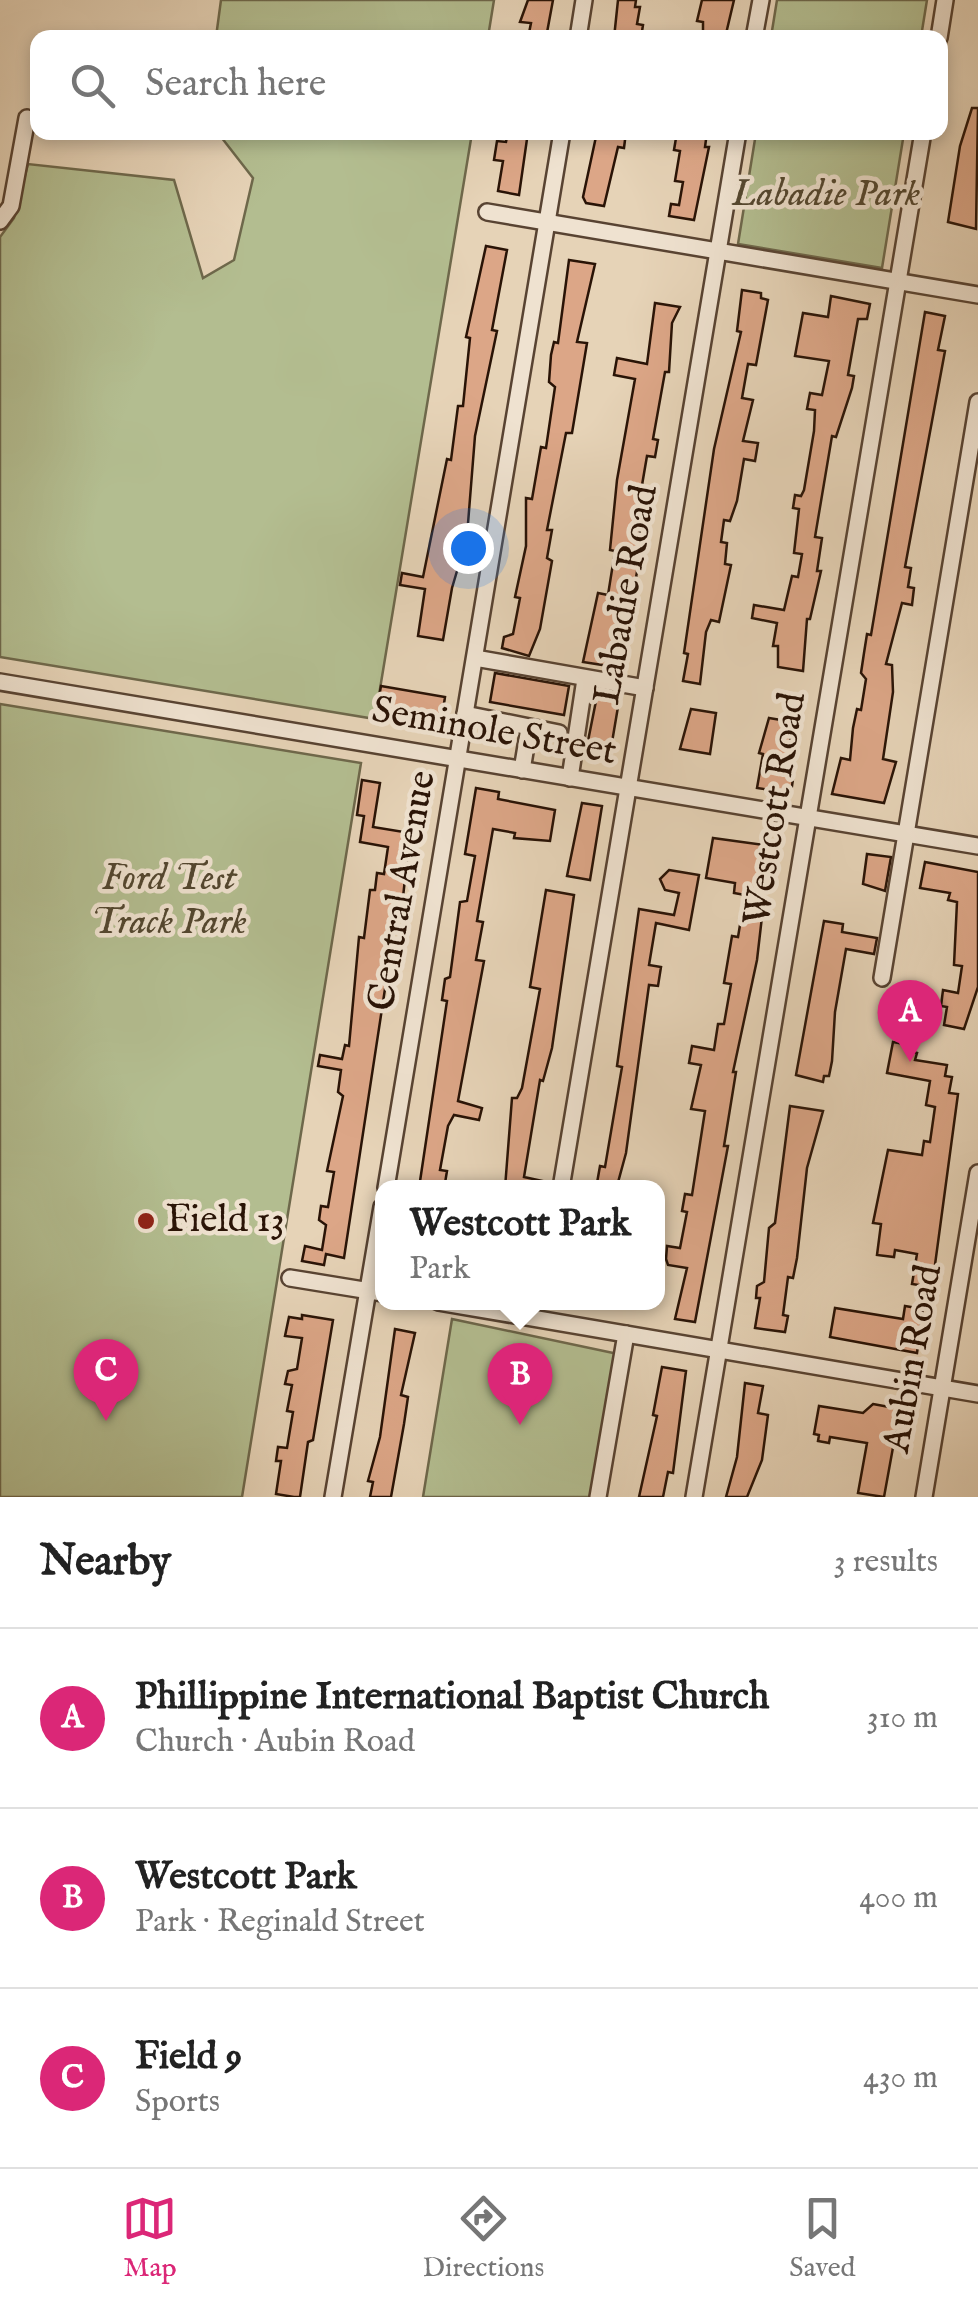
<!DOCTYPE html>
<html lang="en">
<head>
<meta charset="utf-8">
<style>
	:root { --surface:#fff; --page:#f6f6f6; --text:#222; --muted:#767676; --line:#e0e0e0; --accent:#db2777 }
	body { margin:0; font-family:"IM FELL English",serif; background:var(--page); color:var(--text) }
	.you { position:absolute; left:468px; top:548px; width:35px; height:35px; margin:-25px; border:8px solid #fff; border-radius:50%; background:#1a73e8; box-shadow:0 0 0 15px #1a73e833 }
	.badge { display:grid; place-items:center; width:65px; height:65px; border-radius:50%; background:var(--accent); color:#fff; font-size:32px; font-weight:700 }
	.pin { position:absolute; translate:-50% -82px; filter:drop-shadow(0 2px 5px #0008) }
	.pin::after { content:''; position:absolute; top:52px; width:35px; height:30px; background:inherit; clip-path:polygon(0 0,100% 0,50% 100%) }
	.popup { position:absolute; left:375px; top:1180px; width:290px; height:130px; box-sizing:border-box; display:grid; place-content:center; border-radius:20px; background:var(--surface); filter:drop-shadow(0 2px 8px #0005); font-size:32px; white-space:nowrap; color:var(--muted) }
	.popup b { font-size:38px; color:var(--text) }
	.popup::after { content:''; position:absolute; left:50%; top:100%; margin-left:-20px; border:20px solid transparent; border-top-color:var(--surface) }
	.list { margin:0; padding:0; list-style:none }
	h2 { display:flex; justify-content:space-between; align-items:center; height:130px; margin:0; padding:0 40px; font-size:42px }
	h2 small { font-size:32px; font-weight:400; color:var(--muted) }
	.list li { display:grid; grid-template-columns:65px 1fr auto; gap:30px; align-items:center; box-sizing:border-box; height:180px; padding:0 40px; border-top:2px solid var(--line) }
	.list b { display:block; font-size:38px; white-space:nowrap }
	.list p { margin:0; font-size:32px; white-space:nowrap; color:var(--muted) }
	.list em { font-size:32px; font-style:normal; color:var(--muted) }
	.icon { flex:none; width:55px; height:55px; fill:none; stroke:currentColor; stroke-width:2; stroke-linecap:round; stroke-linejoin:round }
	.map { position:relative; flex:none; width:978px; height:1497px; overflow:hidden }
	.search { position:absolute; background:var(--surface); box-shadow:0 5px 15px #0003; left:30px; right:30px; top:30px; height:110px; display:flex; align-items:center; gap:25px; box-sizing:border-box; padding:0 35px; border-radius:20px; color:var(--muted); font-size:38px }
	.sheet { height:670px; background:var(--surface) }
	nav { display:flex; justify-content:space-around; align-items:center; box-sizing:border-box; height:140px; border-top:2px solid var(--line); background:var(--surface); font-size:28px; color:var(--muted) }
	nav a { display:grid; justify-items:center; gap:5px }
	nav .on { color:var(--accent) }
	.map>svg:first-child { display:block }
	.green { fill:#b3bd90; stroke:#6e684b; stroke-width:2.5 }
	.building { fill:#dca687; stroke:#291306; stroke-width:2.5 }
	.lines { fill:none; stroke-linecap:round; stroke-linejoin:round }
	.minor-casing { stroke:#584332; stroke-width:20 }
	.minor { stroke:#efe2d0; stroke-width:15 }
	.poi-dot { fill:#8f2418; stroke:#efe2d0; stroke-width:4 }
	.labels { text-anchor:middle; dominant-baseline:central; stroke-width:9; stroke-linejoin:round; paint-order:stroke }
	.park-label { font-size:38px; font-style:italic; fill:#52462f; stroke:#efe2d0 }
	.street-label { font-size:38px; fill:#291306; stroke:#efe2d0 }
	.poi-label { font-size:38px; fill:#291306; stroke:#efe2d0; text-anchor:start }
</style>
</head>
<body>
<div class="map">
<svg width="978" height="1497" viewBox="0 0 978 1497">
	<rect width="100%" height="100%" fill="#e6d3b7"/>
	<filter id="stains"><feTurbulence type="fractalNoise" baseFrequency=".002" numOctaves="4"/><feColorMatrix values="0 0 0 0 .2 0 0 0 0 .09 0 0 0 0 .02 0 0 0 .5 -.17"/></filter>
	<radialGradient id="worn" r=".72"><stop offset=".6" stop-color="#630" stop-opacity="0"/><stop offset="1" stop-color="#630" stop-opacity=".3"/></radialGradient>
	<!-- green -->
	<g class="green">
		<path d="M221,0H494L488,37H216Z"/>
		<path d="M777,0H927L921,37H771Z"/>
		<path d="M218,133H472L375,719L0,657V237L14,218L28,164L174,180L203,278L234,260L253,178Z"/>
		<path d="M756,133H904L882,268L738,244Z"/>
		<path d="M0,704L361,763L242,1497H0Z"/>
		<path d="M452,1319L618,1354L594,1497H423Z"/>
	</g>
	<!-- building -->
	<g class="building">
		<path d="M528,0H553L546,38H528L531,23L520,22Z"/>
		<path d="M618,0H636L635,7H640L637,24L643,25L641,38H614Z"/>
		<path d="M702,0H734L725,38H703V22L697,21Z"/>
		<path d="M972,108H978L976,229L948,222L960,146Z"/>
		<path d="M508,132H528L519,195L498,191L503,161L494,160L497,141L506,142Z"/>
		<path d="M597,132H626L624,148L618,147L604,206L586,203L583,197Z"/>
		<path d="M677,132H707L705,147H709L694,220L669,216L671,204L679,205L683,182L675,181L680,151L674,150Z"/>
		<path d="M486,246L507,250L492,330L497,331L475,436L465,561H460L452,588L443,640L418,636L425,589L400,585L402,573L423,577L447,459L451,460L458,406H463L470,338L466,337Z"/>
		<path d="M569,260L595,264L577,342L587,343L572,433H566L547,530H552L547,558L552,561L540,629L529,656L502,648L504,637L513,634L520,598L515,597L526,546V498L532,499L541,447L546,448L555,387L549,382L551,355L554,342L558,343Z"/>
		<path d="M742,290L761,293V298L768,300L756,365L748,364L742,398L753,400L743,441L758,443L755,461L744,459L737,501L730,521L724,520L721,542L727,543L725,564L731,565L719,622L711,620L706,632L700,684L683,681L688,654L684,653L714,449L741,332L737,331Z"/>
		<path d="M831,296L870,304L867,319H858L848,375L854,376L852,388L836,437L832,436L815,537L822,538L817,571H821L810,619H807L803,671L778,667V646H773L777,623L752,618L754,605L784,610L792,576L798,577L802,554L794,553L799,509L793,508L795,495L801,496L804,490L814,431L815,410L807,409L810,393L822,395L829,361L795,356L803,313L828,317Z"/>
		<path d="M655,303L680,307L672,323L669,372H665L653,439L658,440L655,457L647,456L641,491L637,519L642,520L637,546L641,547L634,590L630,609L622,616L609,666L583,662L598,593L608,595L615,551L610,550L617,480L635,379L614,375L617,358L647,364Z"/>
		<path d="M925,312L945,316L938,350L945,351L905,567L911,568L908,587L914,588L912,605L902,603L886,664L892,665L893,692L883,759L896,762L884,803L832,794L841,758L850,760L853,728L857,709L861,710L866,679L861,673L864,653L867,634L871,635Z"/>
		<path d="M495,673L569,686L564,715L490,702Z"/>
		<path d="M381,686L445,697L440,730L375,719Z"/>
		<path d="M598,691L620,695L609,760L585,756Z"/>
		<path d="M691,709L716,713L710,754L680,749Z"/>
		<path d="M769,718L793,722L786,770L794,772L791,793L757,788L763,754L759,753Z"/>
		<path d="M362,780L380,783L373,827L416,834L413,851H408L401,916L394,914L389,942L392,943L344,1258L326,1254L324,1265L302,1261L305,1246L322,1250L326,1225L319,1220L321,1206L328,1207L334,1172L327,1171L343,1096L338,1092L341,1070L318,1066L320,1055L342,1059L345,1045L349,1046L359,937L364,938L370,890H375L377,873L384,874L388,847L360,842L364,816L357,815Z"/>
		<path d="M476,788L499,792L498,799L555,810L550,841L514,838L515,833L493,829L477,921L483,922L476,960L484,961L458,1101L482,1108L479,1120L454,1115L448,1126L440,1170L447,1171L445,1183L419,1188L447,1001L442,1000L445,979L450,977L460,902L467,901L475,856L465,854Z"/>
		<path d="M582,803L602,806L590,880L567,876Z"/>
		<path d="M713,838L772,846L759,908H763L757,960L733,1072H736L724,1146H728L695,1322L675,1319L687,1268L668,1265L666,1259L667,1246L680,1248L687,1212L682,1211L685,1194L692,1195L705,1111L691,1109L701,1065L689,1063L692,1046L714,1050L718,1024H724L731,984L724,983L732,936L738,937L745,895L734,893L735,883L706,878Z"/>
		<path d="M867,854L891,857L885,891L863,884Z"/>
		<path d="M925,862L978,872V987L964,1029L944,1025L947,1007L941,1006L943,990L958,993L962,966L954,965L957,902L948,900L950,893L920,888Z"/>
		<path d="M669,870L699,875L689,930L656,923L649,965L661,967L658,986L649,985L626,1153L617,1186L597,1183L600,1166L605,1167L622,1067L617,1066L639,909L674,915L679,893L665,890L660,879Z"/>
		<path d="M546,890L574,895L552,1048L543,1081L540,1080L524,1177L547,1182V1188H505L512,1098H517L522,1088L540,989L530,987Z"/>
		<path d="M824,921L843,924L842,932L877,938L874,954L846,949L835,1012L832,1061L829,1076H824L823,1082L796,1075Z"/>
		<path d="M893,1042L910,1045L909,1051L917,1053L915,1060L947,1065L945,1076L952,1077L949,1093L958,1094L932,1287L912,1284L917,1254L895,1250L894,1257L877,1255L881,1224L873,1223L888,1150L922,1155L924,1141L930,1142L935,1107L926,1105L930,1081L887,1073Z"/>
		<path d="M790,1106L823,1111L807,1168L797,1258L793,1278L788,1277L783,1315L788,1316L785,1332L755,1328L760,1298H756L757,1286L764,1282L769,1228L775,1223Z"/>
		<path d="M905,1306L923,1309L917,1353L830,1337L835,1308L903,1319Z"/>
		<path d="M302,1315L333,1320L313,1440L308,1442L300,1497H294L276,1494L281,1461H276L278,1447L287,1448L293,1412L287,1411L292,1385L285,1384L288,1371L297,1369L302,1338L285,1336L289,1317L302,1319Z"/>
		<path d="M395,1329L415,1333L401,1395L408,1397L404,1424L391,1497H370L373,1482L368,1481L380,1437Z"/>
		<path d="M662,1367L686,1371L673,1473L668,1472L663,1497H639L657,1416L653,1415Z"/>
		<path d="M745,1383L763,1386L758,1413L768,1415L762,1460L747,1497H726L737,1457Z"/>
		<path d="M873,1404L900,1409L884,1497L858,1493L867,1443L830,1437L829,1443L818,1441L819,1435L814,1434L819,1406L863,1413Z"/>
	</g>
	<g class="lines">
		<!-- minor casing -->
		<g class="minor-casing">
			<g id="minor">
				<path d="M578,38L584,0"/>
				<path d="M754,38L761,0"/>
				<path d="M939,38L945,0"/>
				<path d="M487,212L978,295"/>
				<path d="M0,221L11,206L27,118"/>
				<path d="M475,658L645,688"/>
				<path d="M0,682L978,846"/>
				<path d="M465,714L559,733"/>
				<path d="M522,770L529,728"/>
				<path d="M570,778L585,679"/>
				<path d="M882,978L978,402"/>
				<path d="M386,1188L562,132"/>
				<path d="M561,1188L738,132"/>
				<path d="M290,1278L382,1293"/>
				<path d="M438,1302L978,1394"/>
				<path d="M333,1497L382,1207"/>
				<path d="M598,1497L626,1334"/>
				<path d="M694,1497L923,132"/>
				<path d="M924,1497L978,1173"/>
			</g>
		</g>
		<!-- minor -->
		<use href="#minor" class="minor"/>
	</g>
	<!-- markers -->
	<circle class="poi-dot" cx="146" cy="1221" r="10"/>
	<g class="labels">
		<!-- park labels -->
		<g class="park-label">
			<text x="826" y="195">Labadie Park</text>
			<text x="169" y="879">Ford Test<tspan x="169" dy="44">Track Park</tspan></text>
		</g>
		<!-- street labels -->
		<g class="street-label">
			<text transform="translate(627 595) rotate(-80)">Labadie Road</text>
			<text transform="translate(494 732) rotate(10)">Seminole Street</text>
			<text transform="translate(776 809) rotate(-81)">Westcott Road</text>
			<text transform="translate(403 891) rotate(-80)">Central Avenue</text>
			<text transform="translate(914 1359) rotate(-80)">Aubin Road</text>
		</g>
		<!-- poi labels -->
		<g class="poi-label">
			<text x="166" y="1221">Field 13</text>
		</g>
	</g>
	<rect width="100%" height="100%" filter="url(#stains)"/>
	<rect width="100%" height="100%" fill="url(#worn)"/>
</svg>
<div class="you"></div>
<div class="pin badge" style="left:910px;top:1062px">A</div>
<div class="pin badge" style="left:520px;top:1425px">B</div>
<div class="popup"><b>Westcott Park</b>Park</div>
<div class="pin badge" style="left:106px;top:1421px">C</div>
<div class="search"><svg class="icon" aria-label="search" viewBox="0 0 24 24"><circle cx="10" cy="10" r="6"/><path d="M15 15l6 6"/></svg>Search here</div>
</div>
<section class="sheet">
<h2>Nearby<small>3 results</small></h2>
<ul class="list">
<li><span class="badge">A</span><div><b>Phillippine International Baptist Church</b><p>Church · Aubin Road</p></div><em>310 m</em></li>
<li><span class="badge">B</span><div><b>Westcott Park</b><p>Park · Reginald Street</p></div><em>400 m</em></li>
<li><span class="badge">C</span><div><b>Field 9</b><p>Sports</p></div><em>430 m</em></li>
</ul>
</section>
<nav>
<a class="on"><svg class="icon" aria-label="map" viewBox="0 0 24 24"><path d="M3 6l6-2 6 2 6-2v14l-6 2-6-2-6 2zM9 4v14M15 6v14"/></svg>Map</a>
<a><svg class="icon" aria-label="directions" viewBox="0 0 24 24"><path d="M12 3l9 9-9 9-9-9zM9 14v-3h6M13 9l2 2-2 2"/></svg>Directions</a>
<a><svg class="icon" aria-label="saved" viewBox="0 0 24 24"><path d="M7 4h10v16l-5-4-5 4z"/></svg>Saved</a>
</nav>
</body>
</html>
